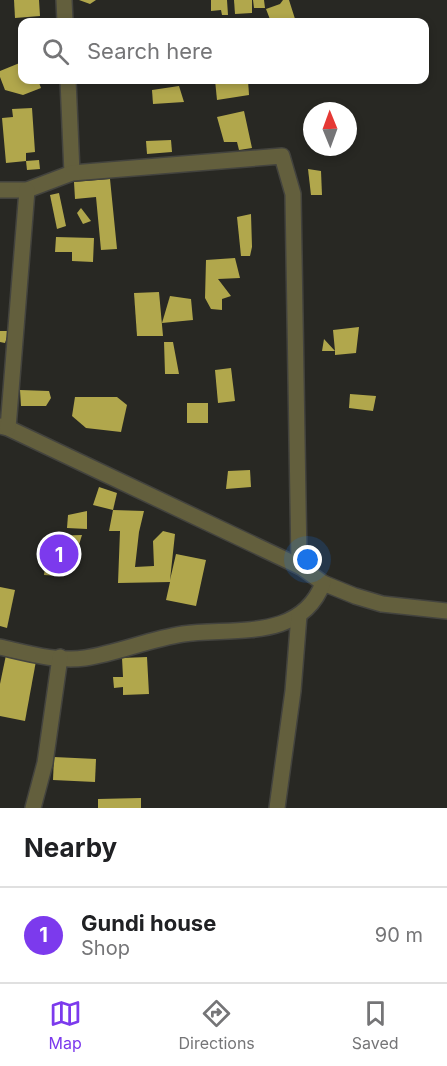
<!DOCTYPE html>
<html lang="en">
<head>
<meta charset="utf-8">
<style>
	:root { --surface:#fff; --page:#f6f6f6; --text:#202124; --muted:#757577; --line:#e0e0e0; --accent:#7c3aed }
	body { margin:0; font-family:Inter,sans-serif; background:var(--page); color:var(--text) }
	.compass { position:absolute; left:303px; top:102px; width:54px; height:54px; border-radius:50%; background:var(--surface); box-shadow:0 3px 9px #0003; rotate:359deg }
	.you { position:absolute; left:308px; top:560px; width:21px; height:21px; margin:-15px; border:4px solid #fff; border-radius:50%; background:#1a73e8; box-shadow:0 0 0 9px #1a73e833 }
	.badge { display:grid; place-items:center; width:39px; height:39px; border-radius:50%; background:var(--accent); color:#fff; font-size:20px; font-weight:700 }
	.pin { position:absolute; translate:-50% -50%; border:3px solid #fff; box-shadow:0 2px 6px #0006 }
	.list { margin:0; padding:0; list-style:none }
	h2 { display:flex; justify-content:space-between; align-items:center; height:78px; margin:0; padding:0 24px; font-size:26px }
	h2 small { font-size:20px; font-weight:400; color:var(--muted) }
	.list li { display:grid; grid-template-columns:39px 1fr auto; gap:18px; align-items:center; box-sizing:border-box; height:96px; padding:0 24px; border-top:2px solid var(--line) }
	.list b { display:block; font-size:22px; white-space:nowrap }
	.list p { margin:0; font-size:20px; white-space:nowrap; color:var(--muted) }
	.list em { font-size:20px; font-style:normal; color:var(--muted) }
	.icon { flex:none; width:33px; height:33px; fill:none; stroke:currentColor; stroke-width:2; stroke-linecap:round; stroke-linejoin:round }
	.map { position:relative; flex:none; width:447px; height:808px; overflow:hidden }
	.search { position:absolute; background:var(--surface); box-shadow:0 3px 9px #0003; left:18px; right:18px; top:18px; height:66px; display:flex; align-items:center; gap:15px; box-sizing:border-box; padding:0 21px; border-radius:12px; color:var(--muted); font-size:22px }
	.sheet { height:174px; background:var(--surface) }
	nav { display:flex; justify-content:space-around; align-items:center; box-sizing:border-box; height:84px; border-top:2px solid var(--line); background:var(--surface); font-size:16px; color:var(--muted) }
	nav a { display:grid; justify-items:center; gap:3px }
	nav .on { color:var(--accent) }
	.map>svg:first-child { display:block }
	.building { fill:#b1a74c }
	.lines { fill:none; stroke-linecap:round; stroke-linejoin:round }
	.street-casing { stroke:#43433e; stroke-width:18 }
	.street { stroke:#635f3d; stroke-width:15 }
</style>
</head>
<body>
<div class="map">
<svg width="447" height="808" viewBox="0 0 447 808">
	<rect width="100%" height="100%" fill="#282823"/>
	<!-- building -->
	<g class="building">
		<path d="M14,0H39L40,16L15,18Z"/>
		<path d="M79,0H96L90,4Z"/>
		<path d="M211,0H227L228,15H222L221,10L211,11Z"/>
		<path d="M234,0H252V13L235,14Z"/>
		<path d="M253,0H264L265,8H254Z"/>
		<path d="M283,0H289L296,22H271L266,9L280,4Z"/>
		<path d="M22,62V80H38L41,88L23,95L5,90L0,77V71Z"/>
		<path d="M215,80H248L249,95L217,100Z"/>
		<path d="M179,86L184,102L153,104L152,90Z"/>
		<path d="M32,108L35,152L26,153V161L6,163L2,118L13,117L12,109Z"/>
		<path d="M244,111L252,148L239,150L237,142H224L217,117Z"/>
		<path d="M171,140L172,152L147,154L146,141Z"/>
		<path d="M39,160L40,169L27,170L26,161Z"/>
		<path d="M308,169L321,171L322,195H311Z"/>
		<path d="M110,179L117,249L101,250L96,197L75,199L74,182Z"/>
		<path d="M59,193L66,226L57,229L50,195Z"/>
		<path d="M81,208L91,221L83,224L77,213Z"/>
		<path d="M251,214L252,247L250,256H241L237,217Z"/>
		<path d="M56,237L94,238L93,262L72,261V252H55Z"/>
		<path d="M235,258L240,278L218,279L231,296L222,299V310L211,309L205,298L206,260Z"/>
		<path d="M159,292L163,336H137L134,293Z"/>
		<path d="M170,296L191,299L193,320L162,323Z"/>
		<path d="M359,327L356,353L335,355V351H322L324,339L335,351L333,330Z"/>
		<path d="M0,331H9L5,343L0,342Z"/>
		<path d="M164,342H173L179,374H165Z"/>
		<path d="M231,368L235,401L218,403L215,370Z"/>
		<path d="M20,390L49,391L51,398L46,406H21Z"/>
		<path d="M350,394L376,396L373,411L349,408Z"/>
		<path d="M75,397H117L127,405L121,432L86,428L72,416Z"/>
		<rect x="187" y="403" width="21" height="20"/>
		<path d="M250,470L251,487L226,489L228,471Z"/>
		<path d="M99,487L117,493L113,510L93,505Z"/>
		<path d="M113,510L144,511L139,532L135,567L154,566L153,541L163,531L175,534L170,580L176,554L206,560L196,606L166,600L170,582L118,583L120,531H109Z"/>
		<path d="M87,511V529L67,528L68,515Z"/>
		<path d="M82,535L76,554L65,553L61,576L44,575L49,536Z"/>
		<path d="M0,587L15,590L7,628L0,626Z"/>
		<path d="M6,655L36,661L25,721L0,716V684Z"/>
		<path d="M147,657L149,694L123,695V687L114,688L113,677H123L122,658Z"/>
		<path d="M54,757L96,759L95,782L53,780Z"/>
		<path d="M141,798V808H98V799Z"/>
	</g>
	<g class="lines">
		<!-- street casing -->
		<g class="street-casing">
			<g id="street">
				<path d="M64,0L65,22"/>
				<path d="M68,80L72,173"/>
				<path d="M0,190H27L72,173L282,156L293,194L299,563L301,567"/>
				<path d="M0,426L8,428L301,567L323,583L355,596L382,604L447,611"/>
				<path d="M8,428L27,190"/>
				<path d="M0,647C27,653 57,662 85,658C118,653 150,639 183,634C232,627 301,642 323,583"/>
				<path d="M33,808L45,763L60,657"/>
				<path d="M277,808L293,691L299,615"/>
			</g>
		</g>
		<!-- street -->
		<use href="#street" class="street"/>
	</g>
</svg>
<svg class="compass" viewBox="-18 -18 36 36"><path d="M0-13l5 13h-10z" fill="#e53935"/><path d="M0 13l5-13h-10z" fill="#757577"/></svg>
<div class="you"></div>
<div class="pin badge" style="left:59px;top:554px">1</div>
<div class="search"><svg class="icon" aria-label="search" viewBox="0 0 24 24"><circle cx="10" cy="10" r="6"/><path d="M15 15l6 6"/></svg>Search here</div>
</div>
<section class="sheet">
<h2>Nearby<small></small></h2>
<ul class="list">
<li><span class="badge">1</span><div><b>Gundi house</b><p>Shop</p></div><em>90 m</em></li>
</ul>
</section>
<nav>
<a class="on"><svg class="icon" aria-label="map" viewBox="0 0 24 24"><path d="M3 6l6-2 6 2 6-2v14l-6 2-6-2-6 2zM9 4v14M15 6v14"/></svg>Map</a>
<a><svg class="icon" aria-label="directions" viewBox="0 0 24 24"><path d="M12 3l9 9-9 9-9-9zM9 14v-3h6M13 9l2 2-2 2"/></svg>Directions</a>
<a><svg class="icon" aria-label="saved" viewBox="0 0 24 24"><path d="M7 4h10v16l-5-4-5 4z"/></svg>Saved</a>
</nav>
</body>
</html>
